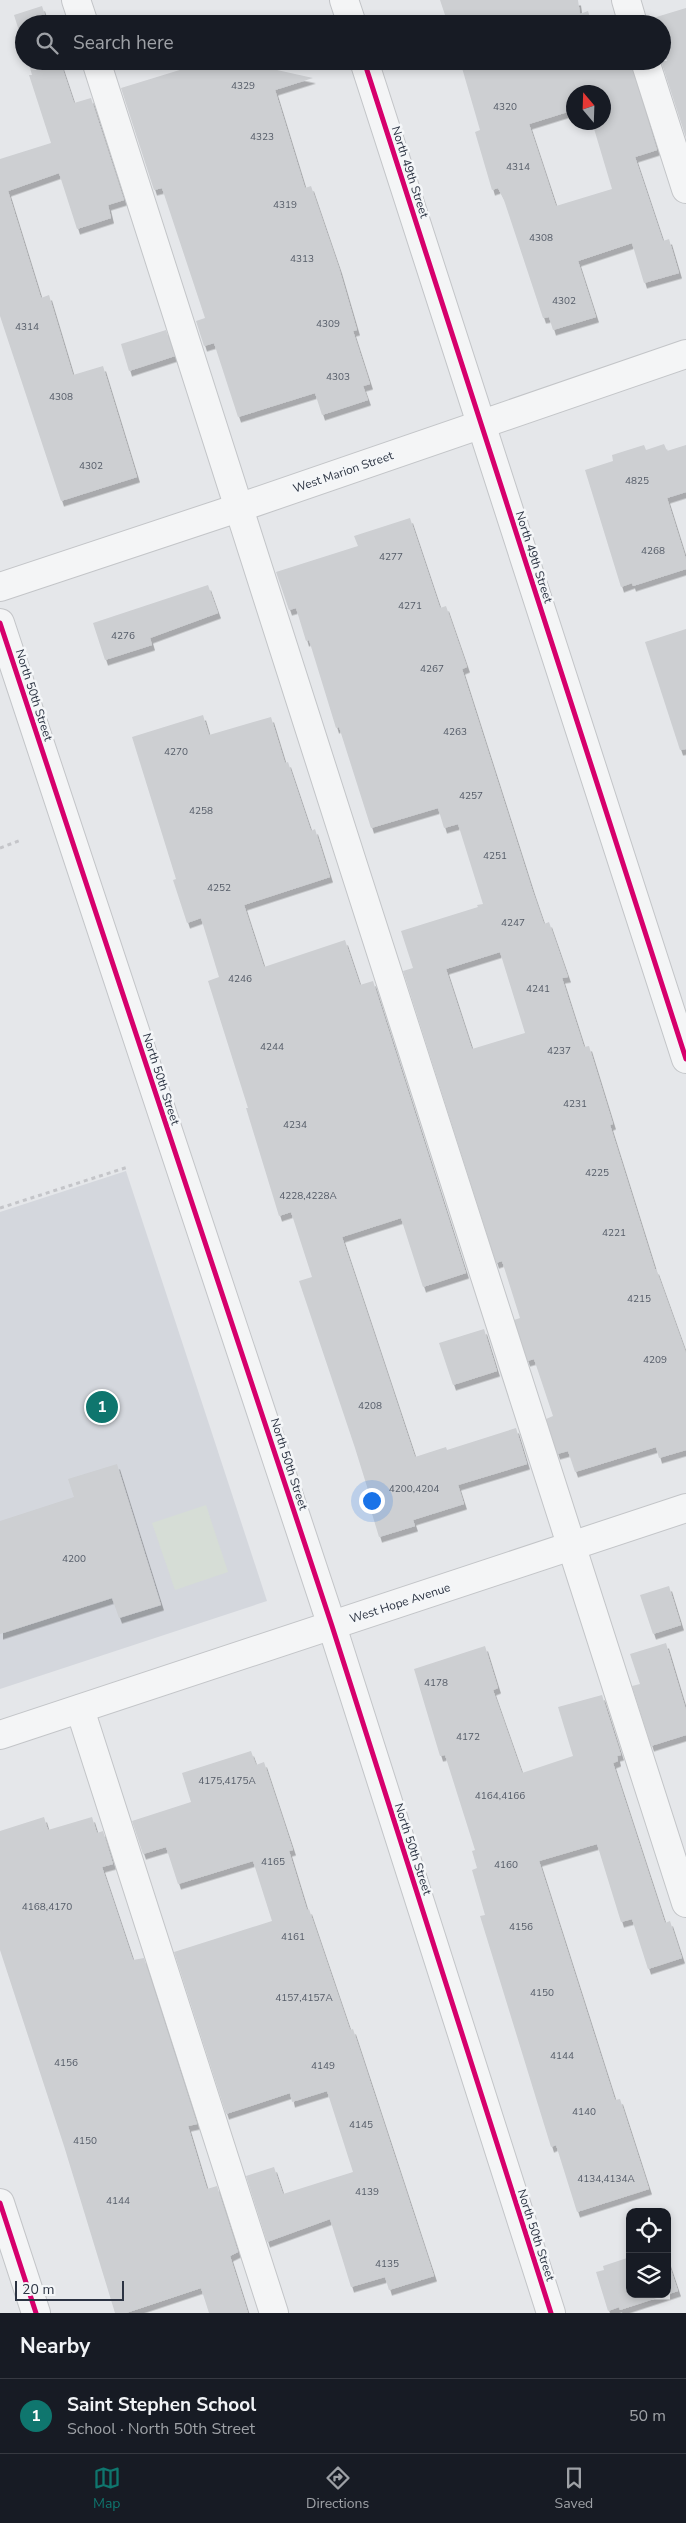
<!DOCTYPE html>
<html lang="en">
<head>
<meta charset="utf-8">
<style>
	:root { --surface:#171b24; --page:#20242c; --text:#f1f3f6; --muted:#9ea1a6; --line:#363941; --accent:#0f766e }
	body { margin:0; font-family:"Nunito Sans",sans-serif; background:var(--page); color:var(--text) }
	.controls { position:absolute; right:15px; bottom:15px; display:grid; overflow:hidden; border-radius:10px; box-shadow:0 2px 8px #0003 }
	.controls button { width:45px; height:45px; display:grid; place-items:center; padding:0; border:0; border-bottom:1px solid var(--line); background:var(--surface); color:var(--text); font:25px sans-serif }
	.compass { position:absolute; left:566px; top:85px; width:45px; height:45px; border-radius:50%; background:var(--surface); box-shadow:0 2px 8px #0003; rotate:341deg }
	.scale { position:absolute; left:15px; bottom:12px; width:109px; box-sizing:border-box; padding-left:5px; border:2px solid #2c3443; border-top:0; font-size:14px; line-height:18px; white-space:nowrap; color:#2c3443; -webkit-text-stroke:4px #f4f6f8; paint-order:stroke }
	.you { position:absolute; left:371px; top:1500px; width:18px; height:18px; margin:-12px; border:4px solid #fff; border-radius:50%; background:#1a73e8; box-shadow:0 0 0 8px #1a73e833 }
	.badge { display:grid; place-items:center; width:32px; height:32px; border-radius:50%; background:var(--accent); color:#fff; font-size:16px; font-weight:700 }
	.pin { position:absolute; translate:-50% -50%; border:2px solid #fff; box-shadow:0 1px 5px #0006 }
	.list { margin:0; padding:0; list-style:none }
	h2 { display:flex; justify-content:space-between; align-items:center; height:65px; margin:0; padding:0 20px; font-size:21px }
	h2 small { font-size:16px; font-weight:400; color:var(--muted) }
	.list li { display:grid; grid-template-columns:32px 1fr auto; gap:15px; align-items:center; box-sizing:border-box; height:75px; padding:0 20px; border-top:1px solid var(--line) }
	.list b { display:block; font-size:19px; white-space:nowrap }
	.list p { margin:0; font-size:16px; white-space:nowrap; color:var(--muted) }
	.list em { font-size:16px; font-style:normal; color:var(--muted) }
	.icon { flex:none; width:28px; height:28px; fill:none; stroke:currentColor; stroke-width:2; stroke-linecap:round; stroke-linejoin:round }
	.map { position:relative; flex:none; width:686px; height:2313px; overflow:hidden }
	.search { position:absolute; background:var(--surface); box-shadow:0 2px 8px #0003; left:15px; right:15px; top:15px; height:55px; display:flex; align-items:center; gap:12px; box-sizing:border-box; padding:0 18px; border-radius:28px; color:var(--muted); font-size:19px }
	.sheet { height:140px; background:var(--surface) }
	nav { display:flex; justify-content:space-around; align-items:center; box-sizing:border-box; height:70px; border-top:1px solid var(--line); background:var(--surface); font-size:14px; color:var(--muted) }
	nav a { display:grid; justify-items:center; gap:2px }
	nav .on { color:var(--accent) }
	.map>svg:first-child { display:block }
	.built { fill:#d4d7dd }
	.green { fill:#d6ddd6 }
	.building { fill:#cdcfd2; fill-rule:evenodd; filter:url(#shadow) }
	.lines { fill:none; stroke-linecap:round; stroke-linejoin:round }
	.minor-casing { stroke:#c3c5c8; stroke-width:30 }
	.path { stroke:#c4c5c9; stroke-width:3; stroke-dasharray:4 4; stroke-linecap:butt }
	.minor { stroke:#f4f5f6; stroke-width:28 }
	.cycleway-casing { stroke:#f4f6f8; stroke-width:8 }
	.cycleway { stroke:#d6006c; stroke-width:5 }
	.labels { text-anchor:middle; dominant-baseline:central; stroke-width:5; stroke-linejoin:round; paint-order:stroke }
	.number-label { font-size:10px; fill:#555c68 }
	.street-label { font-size:12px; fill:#2c3443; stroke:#f4f6f8 }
</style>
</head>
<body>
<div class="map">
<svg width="686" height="2313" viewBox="0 0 686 2313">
	<defs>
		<filter id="shadow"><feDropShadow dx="3" dy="5.5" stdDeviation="0" flood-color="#0004"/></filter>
	</defs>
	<rect width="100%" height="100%" fill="#e5e7ea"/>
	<!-- built -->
	<path class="built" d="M126,1171L267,1601L0,1689V1212Z"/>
	<!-- green -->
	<path class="green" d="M206,1505L228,1572L175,1590L152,1523Z"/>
	<!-- building -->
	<g class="building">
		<path d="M440,0H578L580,14L588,11L592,24H448Z"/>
		<path d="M42,6L48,24H24V47L14,15Z"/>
		<path d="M686,8V138L661,61H667L662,47V24H655L653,18Z"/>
		<path d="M28,61H60L74,103L91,98L124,200L108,205L111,218L77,229L59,173L8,191L41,298L49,295L73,375L103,366L137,477L61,501L0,316V159L51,143L29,75H32Z"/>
		<path d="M209,61H266L268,68L313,78L275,90L305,188L311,186L339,268L357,330L353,331L370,384L363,386L368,400L322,415L315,393L238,417L214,343L204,346L196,321L205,318L162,188L154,190L121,88Z"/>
		<path d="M460,61H630L657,150L635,157L663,241L669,239L679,273L644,283L632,243L578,261L596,317L553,330L549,317L543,318L504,200L498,188L492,190L475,132L480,130ZM574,92H604V122H592L612,189L556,206L529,124L574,110Z"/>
		<path d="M166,330L175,356L129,371L121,344Z"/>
		<path d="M664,444L667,451L686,445V492L667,498L686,559V569L633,586L632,583L621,587L585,470L613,461L612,455L644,445L646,450Z"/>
		<path d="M410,518L440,608L446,606L467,667L462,669L532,889L544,924L549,922L568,977L562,978L584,1047L589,1046L613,1124L610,1125L655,1269H656L686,1353V1450L659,1458L656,1447L575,1472L568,1451L557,1454L546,1419L553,1416L534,1359L527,1361L514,1320L520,1318L502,1261L496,1263L403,971L413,968L401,931L478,907L477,905L483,904L458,824L444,828L438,808L371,828L339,727L336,728L309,640L306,641L296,608L289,610L276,572L358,546L354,536ZM500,952L525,1033L472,1049L446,969Z"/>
		<path d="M208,585L218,613L150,638L152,645L105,660L93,623Z"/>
		<path d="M686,629V749L680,750L645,642Z"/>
		<path d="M203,715L209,735L271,717L285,763L288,762L311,831L315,829L330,877L244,905L264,967L345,940L360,985L373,981L466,1273L423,1287L401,1218L342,1237L415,1457L446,1447L447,1450L516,1428L527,1464L458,1485L464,1504L413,1520L415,1526L379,1537L370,1507L373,1506L355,1448L299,1281L312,1277L291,1212L279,1216L246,1108H248L208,981L219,977L201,918L187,923L173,880L176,879L132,737Z"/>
		<path d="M484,1329L497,1371L453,1385L439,1343Z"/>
		<path d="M117,1464L161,1605L119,1618L112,1598L0,1634V1521L74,1497L68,1479Z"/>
		<path d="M669,1586L681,1625L653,1634L640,1595Z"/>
		<path d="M666,1643L686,1710V1735L651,1746L632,1686L640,1684L630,1654Z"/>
		<path d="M485,1646L498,1688L493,1690L522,1773L573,1756L558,1707L602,1695L621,1755L617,1756L618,1761L613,1763L665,1923L670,1921L682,1958L648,1969L632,1919L621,1922L597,1844L539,1861L615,2100L620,2099L649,2189L577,2212L556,2145L551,2147L480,1916L485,1915L472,1870L477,1868L472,1851L475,1850L445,1755L440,1756L414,1669Z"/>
		<path d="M251,1751L256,1765L264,1762L293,1850L289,1851L307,1910L309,1909L350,2030L353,2029L434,2276L389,2290L385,2277L351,2287L330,2219L267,2242L246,2176L274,2167L283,2194L353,2172L327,2091L292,2102L290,2093L226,2114L174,1952L272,1921L253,1861L178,1884L166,1847L143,1854L132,1821L191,1802L182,1773Z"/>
		<path d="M44,1817L48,1830L92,1817L97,1833L103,1831L113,1864L102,1867L133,1960L144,1958L197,2124L188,2126L207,2189L217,2186L238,2252L230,2256L248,2313H209L201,2288L126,2313H115L64,2146L0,1950V1831Z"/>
		<path d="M630,2257V2294H667V2258L678,2291L620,2310L619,2307L608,2311L596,2272L604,2270L603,2266Z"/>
	</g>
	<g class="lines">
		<!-- minor casing -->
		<g class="minor-casing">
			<g id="minor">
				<path d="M76,0L84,24"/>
				<path d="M344,0L352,24"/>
				<path d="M626,0L633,24"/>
				<path d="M96,61C295,674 485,1291 686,1903"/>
				<path d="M364,61L686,1059"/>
				<path d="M645,61L686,189"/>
				<path d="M0,587L241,507L686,354"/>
				<path d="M0,623L332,1626L551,2313"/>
				<path d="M80,1709L274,2313"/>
				<path d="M0,1735L686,1508"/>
				<path d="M0,2203L36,2313"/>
			</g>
		</g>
		<!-- path -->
		<g class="path">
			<path d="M0,848L21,840"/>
			<path d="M0,1208L128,1167"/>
		</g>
		<!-- minor -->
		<use href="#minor" class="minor"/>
		<!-- cycleway casing -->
		<g class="cycleway-casing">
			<g id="cycleway">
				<path d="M364,61L686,1059"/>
				<path d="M0,623L332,1626L551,2313"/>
				<path d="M0,2203L36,2313"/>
			</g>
		</g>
		<!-- cycleway -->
		<use href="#cycleway" class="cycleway"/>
	</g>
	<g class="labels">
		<!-- number labels -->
		<g class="number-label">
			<text x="243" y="86">4329</text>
			<text x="505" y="107">4320</text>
			<text x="262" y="137">4323</text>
			<text x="518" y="167">4314</text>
			<text x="285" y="205">4319</text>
			<text x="541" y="238">4308</text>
			<text x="302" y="259">4313</text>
			<text x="564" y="301">4302</text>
			<text x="328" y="324">4309</text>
			<text x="27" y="327">4314</text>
			<text x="338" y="377">4303</text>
			<text x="61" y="397">4308</text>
			<text x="91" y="466">4302</text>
			<text x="637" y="481">4825</text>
			<text x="653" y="551">4268</text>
			<text x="391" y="557">4277</text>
			<text x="410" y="606">4271</text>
			<text x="123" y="636">4276</text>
			<text x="432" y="669">4267</text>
			<text x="455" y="732">4263</text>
			<text x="176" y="752">4270</text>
			<text x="471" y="796">4257</text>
			<text x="201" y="811">4258</text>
			<text x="495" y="856">4251</text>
			<text x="219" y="888">4252</text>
			<text x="513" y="923">4247</text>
			<text x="240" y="979">4246</text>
			<text x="538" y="989">4241</text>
			<text x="272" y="1047">4244</text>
			<text x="559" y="1051">4237</text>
			<text x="575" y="1104">4231</text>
			<text x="295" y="1125">4234</text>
			<text x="597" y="1173">4225</text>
			<text x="308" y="1196">4228,4228A</text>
			<text x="614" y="1233">4221</text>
			<text x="639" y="1299">4215</text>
			<text x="655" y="1360">4209</text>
			<text x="370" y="1406">4208</text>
			<text x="414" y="1489">4200,4204</text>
			<text x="74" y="1559">4200</text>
			<text x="436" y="1683">4178</text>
			<text x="468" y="1737">4172</text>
			<text x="227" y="1781">4175,4175A</text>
			<text x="500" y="1796">4164,4166</text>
			<text x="273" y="1862">4165</text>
			<text x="506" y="1865">4160</text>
			<text x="47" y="1907">4168,4170</text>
			<text x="521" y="1927">4156</text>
			<text x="293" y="1937">4161</text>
			<text x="542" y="1993">4150</text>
			<text x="304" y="1998">4157,4157A</text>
			<text x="562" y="2056">4144</text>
			<text x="66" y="2063">4156</text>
			<text x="323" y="2066">4149</text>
			<text x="584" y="2112">4140</text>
			<text x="361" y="2125">4145</text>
			<text x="85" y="2141">4150</text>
			<text x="606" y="2179">4134,4134A</text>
			<text x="367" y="2192">4139</text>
			<text x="118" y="2201">4144</text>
			<text x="387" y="2264">4135</text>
		</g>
		<!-- street labels -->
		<g class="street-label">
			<text transform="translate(410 172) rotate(72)">North 49th Street</text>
			<text transform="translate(343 472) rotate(-19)">West Marion Street</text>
			<text transform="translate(534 557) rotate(72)">North 49th Street</text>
			<text transform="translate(34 695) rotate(72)">North 50th Street</text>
			<text transform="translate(161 1079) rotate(72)">North 50th Street</text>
			<text transform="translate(289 1464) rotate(72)">North 50th Street</text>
			<text transform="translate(400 1603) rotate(-18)">West Hope Avenue</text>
			<text transform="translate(413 1849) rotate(72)">North 50th Street</text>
			<text transform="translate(536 2235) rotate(72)">North 50th Street</text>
		</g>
	</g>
</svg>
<div class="controls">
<button><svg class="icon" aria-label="locate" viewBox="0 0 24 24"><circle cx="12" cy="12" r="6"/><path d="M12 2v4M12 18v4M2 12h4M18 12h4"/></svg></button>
<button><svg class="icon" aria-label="layers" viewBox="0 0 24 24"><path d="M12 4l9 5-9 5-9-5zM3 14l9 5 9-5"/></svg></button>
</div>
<svg class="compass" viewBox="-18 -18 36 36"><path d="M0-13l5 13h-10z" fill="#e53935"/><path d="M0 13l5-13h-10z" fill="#9ea1a6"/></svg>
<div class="scale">20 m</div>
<div class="you"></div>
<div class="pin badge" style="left:102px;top:1407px">1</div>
<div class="search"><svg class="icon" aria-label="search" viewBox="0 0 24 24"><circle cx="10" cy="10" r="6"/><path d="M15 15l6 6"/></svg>Search here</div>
</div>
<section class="sheet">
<h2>Nearby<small></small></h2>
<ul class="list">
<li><span class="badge">1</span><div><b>Saint Stephen School</b><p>School · North 50th Street</p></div><em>50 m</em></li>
</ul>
</section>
<nav>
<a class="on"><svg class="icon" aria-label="map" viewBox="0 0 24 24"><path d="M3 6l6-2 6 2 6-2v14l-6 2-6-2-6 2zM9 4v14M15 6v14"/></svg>Map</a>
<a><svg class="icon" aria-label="directions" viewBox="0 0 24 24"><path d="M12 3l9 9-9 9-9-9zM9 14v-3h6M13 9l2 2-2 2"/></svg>Directions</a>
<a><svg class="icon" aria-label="saved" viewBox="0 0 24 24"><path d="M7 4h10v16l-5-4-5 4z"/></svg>Saved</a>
</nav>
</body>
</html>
